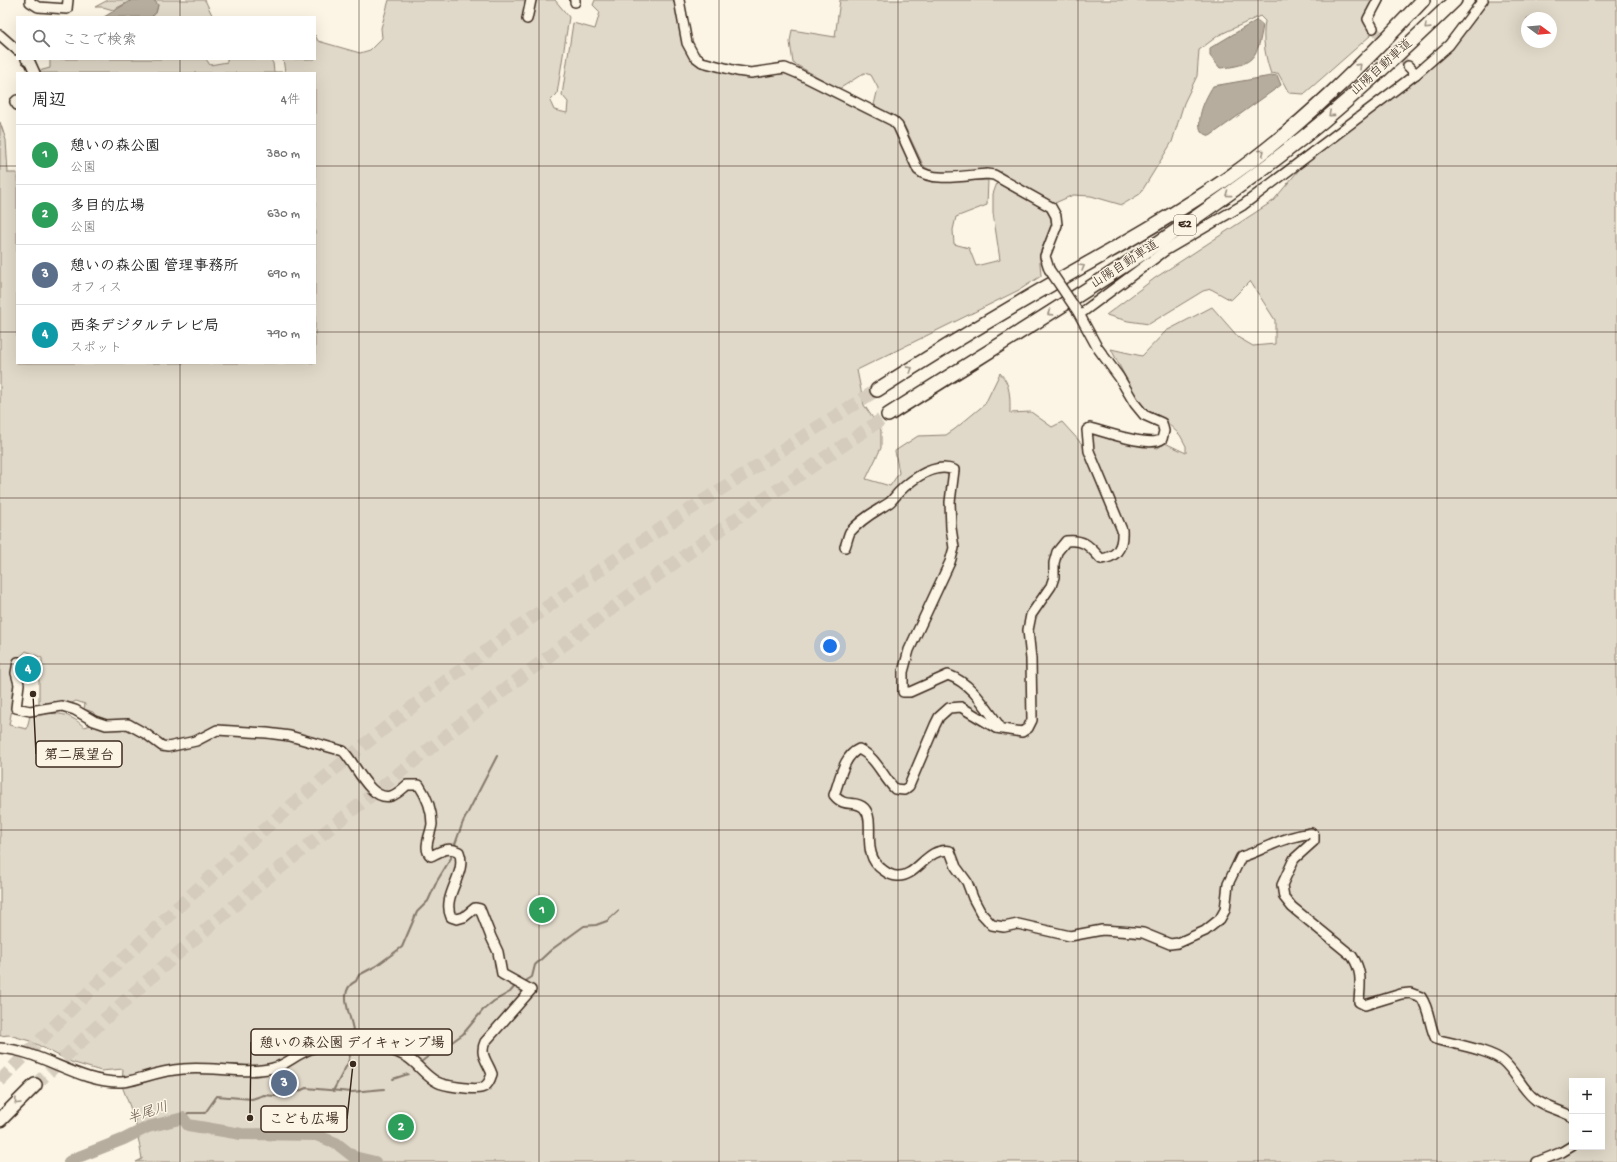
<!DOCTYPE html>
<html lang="ja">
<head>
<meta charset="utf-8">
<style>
	:root { --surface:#fff; --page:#f2f2f2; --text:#222; --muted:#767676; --line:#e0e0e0; --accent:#b45309 }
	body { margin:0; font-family:"Gochi Hand","Klee One",sans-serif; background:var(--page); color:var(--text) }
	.controls { position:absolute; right:12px; bottom:12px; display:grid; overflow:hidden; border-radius:0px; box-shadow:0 4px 16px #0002 }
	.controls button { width:36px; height:36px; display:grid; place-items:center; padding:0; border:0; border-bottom:1px solid var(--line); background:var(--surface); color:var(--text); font:20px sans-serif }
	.compass { position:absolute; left:1521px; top:12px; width:36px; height:36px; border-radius:50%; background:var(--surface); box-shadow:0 4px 16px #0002; rotate:106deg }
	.you { position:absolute; left:830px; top:646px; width:14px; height:14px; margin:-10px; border:3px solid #fff; border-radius:50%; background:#1a73e8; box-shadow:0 0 0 6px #1a73e833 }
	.badge { display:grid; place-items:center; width:26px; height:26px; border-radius:50%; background:var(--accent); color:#fff; font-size:13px; font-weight:700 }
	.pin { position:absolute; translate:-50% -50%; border:2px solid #fff; box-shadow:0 1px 4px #0006 }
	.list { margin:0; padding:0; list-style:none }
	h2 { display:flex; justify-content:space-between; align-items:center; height:52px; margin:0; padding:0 16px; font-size:17px }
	h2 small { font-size:13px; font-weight:400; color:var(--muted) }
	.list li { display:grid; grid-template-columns:26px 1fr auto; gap:12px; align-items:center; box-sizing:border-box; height:60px; padding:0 16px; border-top:1px solid var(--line) }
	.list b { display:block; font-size:15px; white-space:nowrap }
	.list p { margin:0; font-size:13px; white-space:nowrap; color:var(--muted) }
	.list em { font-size:13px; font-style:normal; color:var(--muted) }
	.icon { flex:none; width:22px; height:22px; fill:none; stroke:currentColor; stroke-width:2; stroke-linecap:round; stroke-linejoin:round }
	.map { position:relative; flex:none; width:1617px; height:1162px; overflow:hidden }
	.search { position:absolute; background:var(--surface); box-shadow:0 4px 16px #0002; left:16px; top:16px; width:300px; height:44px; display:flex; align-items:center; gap:10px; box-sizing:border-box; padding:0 14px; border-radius:0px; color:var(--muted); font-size:15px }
	.panel { position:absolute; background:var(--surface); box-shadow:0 4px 16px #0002; left:16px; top:72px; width:300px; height:292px; border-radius:0px }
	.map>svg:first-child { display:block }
	.green { fill:#e0d8c8; stroke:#8e8173; fill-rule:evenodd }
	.water { fill:#b7ad9e; stroke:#85796b }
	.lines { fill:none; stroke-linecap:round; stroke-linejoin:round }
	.stream { stroke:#85796b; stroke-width:2 }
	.river { stroke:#b7ad9e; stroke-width:12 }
	.minor-tunnel { stroke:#d5ccbd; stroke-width:9; stroke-dasharray:9 4.5; stroke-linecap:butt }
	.highway-tunnel { stroke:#d5ccbd; stroke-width:13; stroke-dasharray:13 6; stroke-linecap:butt }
	.minor-casing { stroke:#3b2a1e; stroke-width:12 }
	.highway-casing { stroke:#3b2a1e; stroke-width:16 }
	.minor { stroke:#fcf5e5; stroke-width:9 }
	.highway { stroke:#fcf5e5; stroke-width:13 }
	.minor-bridge-casing { stroke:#3b2a1e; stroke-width:12; stroke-linecap:butt }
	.minor-bridge { stroke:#fcf5e5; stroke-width:9 }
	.oneway { stroke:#9c9082 }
	.grid { fill:none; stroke:#3b2a1e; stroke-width:1; stroke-opacity:0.55 }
	.labels { text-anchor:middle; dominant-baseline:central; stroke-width:3; stroke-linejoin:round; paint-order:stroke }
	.shield { fill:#fcf5e5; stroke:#75675a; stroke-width:1 }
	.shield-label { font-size:12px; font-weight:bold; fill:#3b2a1e }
	.street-label { font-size:13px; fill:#3b2a1e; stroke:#fcf5e5 }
	.water-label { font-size:14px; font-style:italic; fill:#605144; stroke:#fcf5e5 }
	.leader { fill:none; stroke:#3b2a1e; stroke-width:1.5 }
	.callout-dot { fill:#3b2a1e; stroke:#fcf5e5; stroke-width:1.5 }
	.callout { fill:#fcf5e5; stroke:#3b2a1e; stroke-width:1.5 }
	.callout-label { font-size:14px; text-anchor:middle; font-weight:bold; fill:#3b2a1e }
</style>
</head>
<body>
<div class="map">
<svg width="1617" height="1162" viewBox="0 0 1617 1162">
	<rect width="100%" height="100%" fill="#fcf5e5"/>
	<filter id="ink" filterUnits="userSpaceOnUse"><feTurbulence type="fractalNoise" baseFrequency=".025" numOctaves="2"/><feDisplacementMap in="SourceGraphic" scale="8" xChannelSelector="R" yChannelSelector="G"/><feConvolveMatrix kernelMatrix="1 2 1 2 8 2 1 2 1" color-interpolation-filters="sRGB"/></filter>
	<g filter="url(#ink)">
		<!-- green -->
		<g class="green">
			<path d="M108,0H132L113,10L103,7H95Z"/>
			<path d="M154,0H205L213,17H151L156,13L158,5Z"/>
			<path d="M389,0H555L569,17L557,94L550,101L554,110L567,113L568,102L562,95L573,23L595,29L600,12L593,5L595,0H676L687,48L691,60L731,74L746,75L787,72L888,122L896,130L915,174L931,182L988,180L987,205L956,217L953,230L954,244L969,248L976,266L1000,260L993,213V194L997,183L1046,210C1060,229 1044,237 1040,254C1039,260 1041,270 1041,276L1021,289L857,370L864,405L881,430V448L866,479L890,486L899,473L895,451L918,436L946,435L955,429L985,404L1000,373C1011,384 1010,399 1010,413L1031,412L1052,427L1062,422L1082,444L1093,433L1123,442L1158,448L1165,443L1186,453V446L1180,435L1164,420L1151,415L1136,398L1111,349L1142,356L1166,331L1212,307L1239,338L1253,346L1275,344V320L1250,281L1231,300L1211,289L1203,291L1149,324L1128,321L1106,315L1155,278L1273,201L1308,159L1452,48L1487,0H1617V1162H136L142,1159L135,1120L122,1086L123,1069L101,1071L71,1062L30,1041L9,1035L0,1036V122L6,140L8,173H17V363H315V73H40L39,71L50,68V59H206L210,65L227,62V59H270L273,63L274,72H285L283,59H315V35L318,41L360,53L370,50L382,38L381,28ZM1527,18H1551V42H1527ZM26,651L42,658V665L36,676L39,680V704L50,702L70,704L76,701L85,704L84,709L93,712L98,720L93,724L85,727C80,724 77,720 72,718C61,711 43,714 30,715L27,729L9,725L17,683L16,661ZM1572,1081H1602V1147H1572Z"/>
			<path d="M840,0H1376L1365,20L1371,35L1304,94L1289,93L1278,73L1271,74C1265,56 1262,40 1265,21L1260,16L1219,35L1199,50L1197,76L1184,103L1172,142L1140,194L1122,205L1091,196L1073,195L1055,203C1042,196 1028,191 1016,183C1009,178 1004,172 995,170C976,167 937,181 923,165L904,125L899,120L874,105L878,88L871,75L864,73L839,89L793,63L790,42L792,30L835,37Z"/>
		</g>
		<!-- water -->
		<g class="water">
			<path d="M132,0H154L158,5L156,13L151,17H104Z"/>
			<path d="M1257,20L1263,25C1258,56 1254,66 1220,68L1210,56V48Z"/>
			<path d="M1277,75L1281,85L1210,136L1201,132C1196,117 1205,99 1213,86Z"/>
		</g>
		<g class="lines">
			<!-- stream -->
			<g class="stream">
				<path d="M454,847L463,822L497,756"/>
				<path d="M524,982L532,977L535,965L551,950L584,926L596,925L607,921L618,911"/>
				<path d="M354,1039C355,1020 334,992 356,981L359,975L376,966L402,947L417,912L428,901L437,881L451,858L452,853"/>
				<path d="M421,1062L435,1051L441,1050L463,1034L483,1010L494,1001L510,992L516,985"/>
				<path d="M393,1079L408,1074"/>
				<path d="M333,1091L348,1063L353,1043"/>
				<path d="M183,1118L188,1113H205L217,1096L252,1099L264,1095L286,1097L306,1088L352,1092L384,1089"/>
			</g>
			<!-- river -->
			<path class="river" d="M69,1162L76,1158L124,1139L148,1127L183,1118L188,1125L241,1134L316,1135L336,1143L354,1157L375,1162"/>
			<!-- minor-tunnel -->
			<path class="minor-tunnel" d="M1373,28L1408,66"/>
			<!-- highway-tunnel -->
			<g class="highway-tunnel">
				<path d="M0,1081C114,964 233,852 359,749C523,616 699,501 877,390"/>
				<path d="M35,1085L107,1017L184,948L266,879L496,696L626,598L755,505L888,415"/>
			</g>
			<!-- minor casing -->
			<g class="minor-casing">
				<g id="minor">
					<path d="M30,0V2L38,7L67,9L68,0"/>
					<path d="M679,0L687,43L694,56L702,62L737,71L751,73L785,68L797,73L893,121L898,126L918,170C932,183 968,175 987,174L994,175L1051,207L1056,216L1057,225L1045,256L1049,269"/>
					<path d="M575,2V0"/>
					<path d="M527,19L531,0"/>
					<path d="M1373,28L1368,19L1378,0"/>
					<path d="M0,35L17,50"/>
					<path d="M26,59L30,62L35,73"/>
					<path d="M1408,66L1416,74"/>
					<path d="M17,100L15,102L17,105"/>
					<path d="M1078,312L1097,347L1119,377L1135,404L1144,415L1162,423L1164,431L1162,439C1150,448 1105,432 1090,428L1087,430L1089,451L1122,530C1123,546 1118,557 1101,559C1089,546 1085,539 1066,541L1057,552L1054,563V577L1051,586L1031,615L1028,630L1031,659L1032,720L1028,728L1022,732L996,728L961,707L949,708L939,717L935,725L909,786L904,790L895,789C882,776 877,758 859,749C843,756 840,780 834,795C845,809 855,799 864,808C877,821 859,854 883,870C887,873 892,876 897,876C917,878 927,846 950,851L956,867L967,882L973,898L981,913L992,925L1004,927L1018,924L1070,936L1102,930L1133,932L1143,933L1170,944L1178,943L1205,931L1220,919L1225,910L1228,884L1241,857C1252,854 1261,849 1271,845C1284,839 1298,835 1311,833L1314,835V841L1294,859L1282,885L1284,897L1292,907L1352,956C1363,972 1360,984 1359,1002L1365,1005L1401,994L1410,993L1421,997C1430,1010 1429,1026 1436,1039C1453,1044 1490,1050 1503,1061C1516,1072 1522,1090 1536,1100C1547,1108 1561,1110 1572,1117"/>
					<path d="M1080,314L1166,250L1243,205L1416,74L1449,45L1483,0"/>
					<path d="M845,547C847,542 848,536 850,532C858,523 869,515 879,509C883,506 889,504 892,500C905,484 932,461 954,470L950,502L951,528L954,548L950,562L909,650L903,672V692H910L948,675C971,683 984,705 998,724L996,728"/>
					<path d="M0,1048C43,1051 78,1083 121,1082C128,1082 137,1079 144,1077C157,1073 170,1070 183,1069C213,1066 244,1075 273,1068C283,1066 291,1059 300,1054C317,1044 344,1038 364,1042C378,1045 394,1050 407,1057C418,1064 425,1076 437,1082C444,1086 474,1090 481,1088C488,1086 490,1080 492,1074C488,1062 479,1055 485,1042L531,990L502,974L498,952L491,937L480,909L475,908L464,917L457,919L451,917C441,895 468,874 459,852C448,846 441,851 431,856C422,849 431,834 432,824C432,810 427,797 419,785H407C402,789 398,794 391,796C370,802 355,762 343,751L290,736L267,733L217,730L196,741L168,747L162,746L146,734L128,724L106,725L94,721L75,710L62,706L30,711L16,708L19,684L16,673L18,662"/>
					<path d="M1537,1162L1562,1152L1572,1146"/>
				</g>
			</g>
			<!-- highway casing -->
			<g class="highway-casing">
				<g id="highway">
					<path d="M877,390C936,352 996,316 1057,281C1115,248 1173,216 1228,178C1301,127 1363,64 1423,0"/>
					<path d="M888,415C1020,331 1156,251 1281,155C1342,108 1399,54 1455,0"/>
					<path d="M0,1120L35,1085"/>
				</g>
			</g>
			<!-- minor -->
			<use href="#minor" class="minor"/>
			<!-- highway -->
			<use href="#highway" class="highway"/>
			<!-- minor-bridge casing -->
			<g class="minor-bridge-casing">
				<path id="minor-bridge" d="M1049,269L1078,312"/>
			</g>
			<!-- minor-bridge -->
			<use href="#minor-bridge" class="minor-bridge"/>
		</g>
		<!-- one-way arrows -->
		<defs><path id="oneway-chevron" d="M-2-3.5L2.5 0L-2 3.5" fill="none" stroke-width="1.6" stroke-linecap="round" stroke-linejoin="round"/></defs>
		<g class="oneway">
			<use href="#oneway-chevron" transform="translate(1427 27) rotate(136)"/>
			<use href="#oneway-chevron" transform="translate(1359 66) rotate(-44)"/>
			<use href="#oneway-chevron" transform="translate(1331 114) rotate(139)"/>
			<use href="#oneway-chevron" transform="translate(1262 152) rotate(-38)"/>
			<use href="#oneway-chevron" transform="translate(1228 194) rotate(144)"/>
			<use href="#oneway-chevron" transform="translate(1082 267) rotate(-30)"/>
			<use href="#oneway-chevron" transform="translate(1050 313) rotate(147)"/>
			<use href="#oneway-chevron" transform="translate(910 369) rotate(-32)"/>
			<use href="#oneway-chevron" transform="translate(17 1102) rotate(135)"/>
		</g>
	</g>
	<!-- grid -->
	<path class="grid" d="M180,0V17M359,0V1162M539,0V1162M719,0V1162M898,0V1162M1078,0V1162M1258,0V1162M1437,0V1162M180,59V73M0,166H17M315,166H1617M0,332H17M315,332H1617M180,363V1162M0,498H1617M0,664H1617M0,830H1617M0,996H1617"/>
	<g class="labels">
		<!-- shield labels -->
		<rect class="shield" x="1174" y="215" width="22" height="20" rx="3"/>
		<g class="shield-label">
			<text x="1185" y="225">E2</text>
		</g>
		<!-- street labels -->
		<g class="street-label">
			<text transform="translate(1382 68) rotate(-42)">山陽自動車道</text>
			<text transform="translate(1125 265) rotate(-33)">山陽自動車道</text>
		</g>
		<!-- water labels -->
		<g class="water-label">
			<text transform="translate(148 1114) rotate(-18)">半尾川</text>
		</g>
	</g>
	<!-- callouts -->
	<path class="leader" d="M33 694L36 754M250 1118L251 1042M353 1064L347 1119"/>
	<g class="callout-dot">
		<circle cx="33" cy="694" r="4"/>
		<circle cx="250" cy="1118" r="4"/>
		<circle cx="353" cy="1064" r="4"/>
	</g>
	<g class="callout">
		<rect x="36" y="741" width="86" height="26" rx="4"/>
		<rect x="251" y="1029" width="201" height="26" rx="4"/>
		<rect x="261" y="1106" width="86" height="26" rx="4"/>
	</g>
	<g class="callout-label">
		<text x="79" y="759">第二展望台</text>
		<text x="352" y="1047">憩いの森公園 デイキャンプ場</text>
		<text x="304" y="1123">こども広場</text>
	</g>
</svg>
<div class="controls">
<button>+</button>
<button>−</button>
</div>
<svg class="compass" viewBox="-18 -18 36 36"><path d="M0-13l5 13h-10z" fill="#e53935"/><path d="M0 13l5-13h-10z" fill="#767676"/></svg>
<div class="you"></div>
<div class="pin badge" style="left:542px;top:910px;background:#2e9e5b">1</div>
<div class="pin badge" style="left:401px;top:1127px;background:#2e9e5b">2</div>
<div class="pin badge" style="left:284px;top:1083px;background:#5c6f8a">3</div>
<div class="pin badge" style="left:28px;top:669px;background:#0f9aa8">4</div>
<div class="search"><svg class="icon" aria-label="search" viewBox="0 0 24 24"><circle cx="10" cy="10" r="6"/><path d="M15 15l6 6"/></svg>ここで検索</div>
<section class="panel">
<h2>周辺<small>4件</small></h2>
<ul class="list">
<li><span class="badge" style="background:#2e9e5b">1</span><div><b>憩いの森公園</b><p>公園</p></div><em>380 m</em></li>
<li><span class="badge" style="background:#2e9e5b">2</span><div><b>多目的広場</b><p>公園</p></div><em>630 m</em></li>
<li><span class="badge" style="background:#5c6f8a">3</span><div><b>憩いの森公園 管理事務所</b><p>オフィス</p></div><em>690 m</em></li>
<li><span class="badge" style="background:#0f9aa8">4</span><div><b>西条デジタルテレビ局</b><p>スポット</p></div><em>790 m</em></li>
</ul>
</section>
</div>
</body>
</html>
